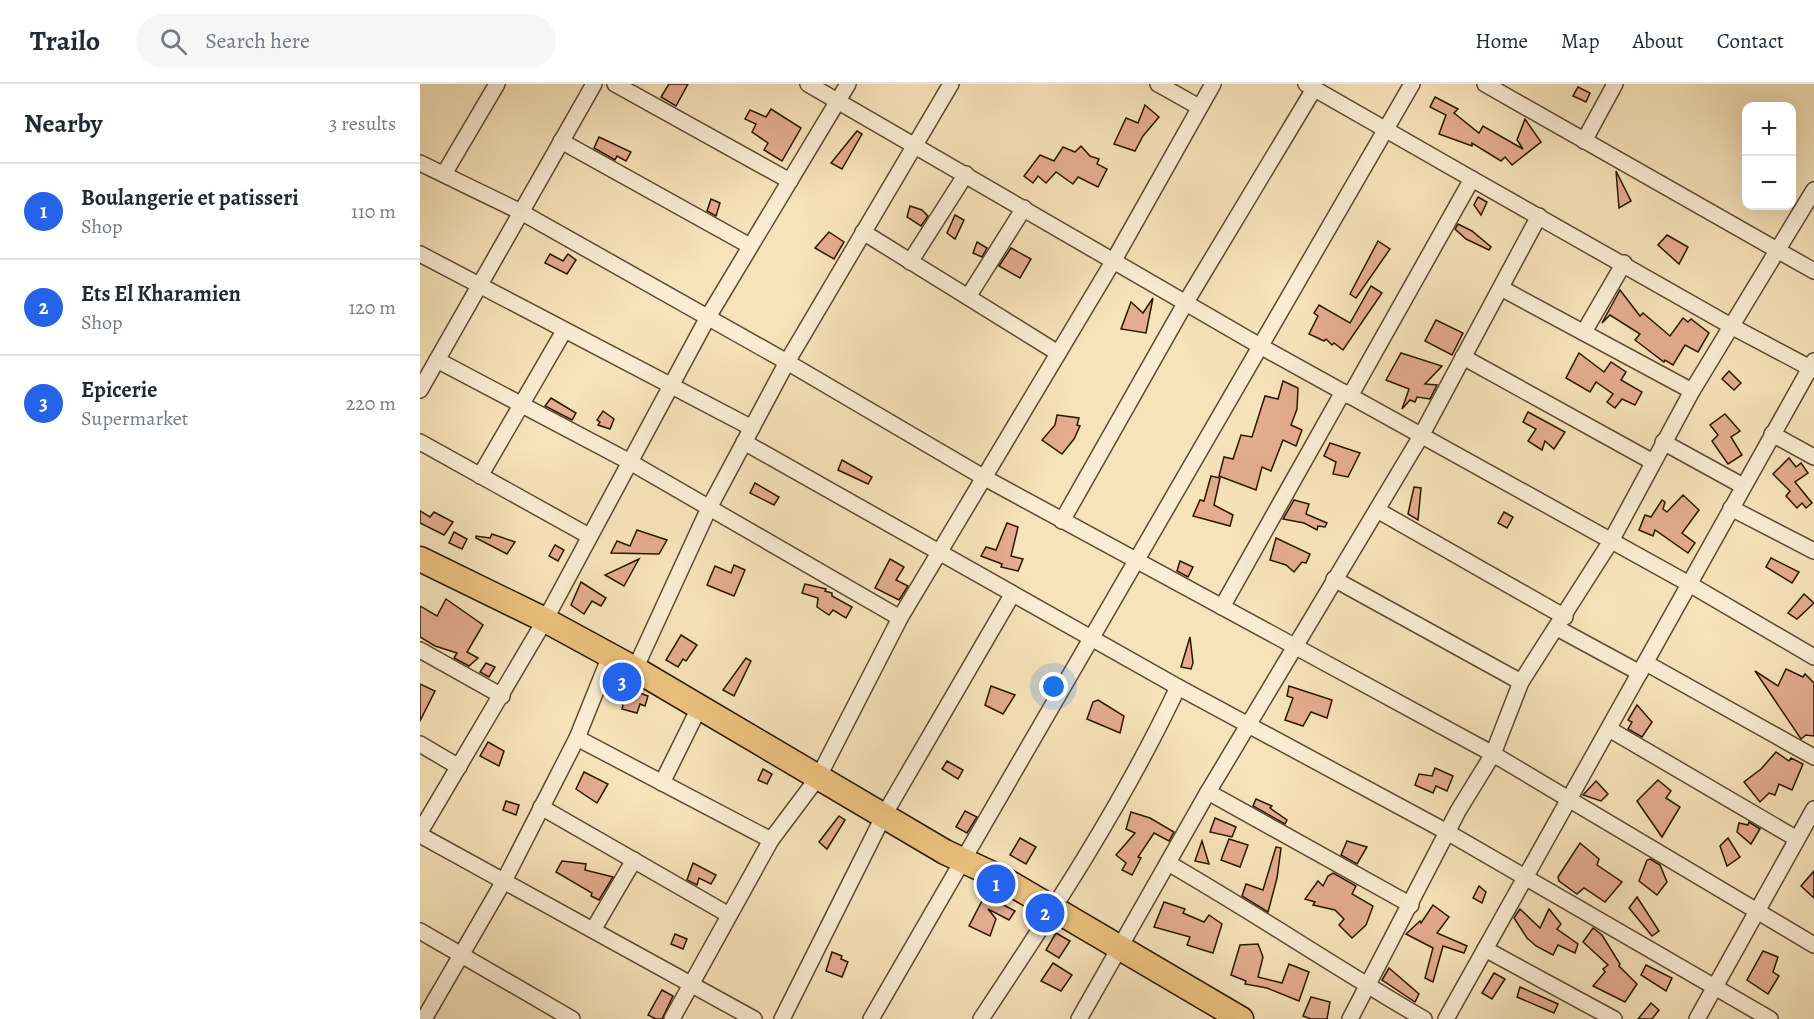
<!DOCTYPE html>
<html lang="en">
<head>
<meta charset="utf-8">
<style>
	:root { --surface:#fff; --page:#f6f6f7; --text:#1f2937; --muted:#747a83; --line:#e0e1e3; --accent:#2563eb }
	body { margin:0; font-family:Alegreya,serif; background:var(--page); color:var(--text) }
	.controls { position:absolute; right:18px; top:18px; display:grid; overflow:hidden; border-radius:12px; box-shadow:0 6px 24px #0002 }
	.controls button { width:54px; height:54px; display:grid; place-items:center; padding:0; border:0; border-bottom:2px solid var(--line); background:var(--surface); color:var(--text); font:30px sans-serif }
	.you { position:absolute; left:634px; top:603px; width:21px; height:21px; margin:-15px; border:4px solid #fff; border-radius:50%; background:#1a73e8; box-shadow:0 0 0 9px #1a73e833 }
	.badge { display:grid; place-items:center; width:39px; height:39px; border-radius:50%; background:var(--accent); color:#fff; font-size:20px; font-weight:700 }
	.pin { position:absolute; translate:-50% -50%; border:3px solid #fff; box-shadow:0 2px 6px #0006 }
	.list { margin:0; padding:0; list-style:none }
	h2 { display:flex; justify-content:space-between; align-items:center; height:78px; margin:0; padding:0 24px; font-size:26px }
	h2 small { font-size:20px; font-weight:400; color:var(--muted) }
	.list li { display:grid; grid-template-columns:39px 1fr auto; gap:18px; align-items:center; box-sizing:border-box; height:96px; padding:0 24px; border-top:2px solid var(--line) }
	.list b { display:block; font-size:22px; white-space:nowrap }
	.list p { margin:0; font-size:20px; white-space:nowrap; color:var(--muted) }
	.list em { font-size:20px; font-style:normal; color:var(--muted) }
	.icon { flex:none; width:33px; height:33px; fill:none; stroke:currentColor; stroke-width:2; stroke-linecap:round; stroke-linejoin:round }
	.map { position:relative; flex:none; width:1394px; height:935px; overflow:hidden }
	header { display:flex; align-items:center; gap:36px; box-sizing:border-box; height:84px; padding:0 30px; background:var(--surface); border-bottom:2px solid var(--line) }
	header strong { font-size:28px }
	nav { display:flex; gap:33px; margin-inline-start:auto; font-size:21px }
	.search { width:420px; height:54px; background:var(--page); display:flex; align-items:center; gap:15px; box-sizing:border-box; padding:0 21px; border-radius:33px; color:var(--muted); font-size:22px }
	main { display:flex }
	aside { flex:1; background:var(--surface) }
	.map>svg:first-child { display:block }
	.building { fill:#e4ac90; stroke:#2a1700; stroke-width:1.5 }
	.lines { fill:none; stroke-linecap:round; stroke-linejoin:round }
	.street-casing { stroke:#5d4a2f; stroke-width:18 }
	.primary-casing { stroke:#2a1700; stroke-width:27 }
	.street { stroke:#faedd3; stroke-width:15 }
	.primary { stroke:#ecc27e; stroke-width:24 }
</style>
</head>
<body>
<header>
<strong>Trailo</strong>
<div class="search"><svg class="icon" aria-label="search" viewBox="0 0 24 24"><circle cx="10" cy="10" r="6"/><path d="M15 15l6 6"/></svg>Search here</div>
<nav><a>Home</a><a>Map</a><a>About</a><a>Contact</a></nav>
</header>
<main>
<aside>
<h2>Nearby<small>3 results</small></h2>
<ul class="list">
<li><span class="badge">1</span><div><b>Boulangerie et patisseri</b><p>Shop</p></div><em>110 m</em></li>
<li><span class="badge">2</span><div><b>Ets El Kharamien</b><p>Shop</p></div><em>120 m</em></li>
<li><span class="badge">3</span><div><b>Epicerie</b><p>Supermarket</p></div><em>220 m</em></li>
</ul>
</aside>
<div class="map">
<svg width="1394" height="935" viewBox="0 0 1394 935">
	<rect width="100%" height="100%" fill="#f7e3bb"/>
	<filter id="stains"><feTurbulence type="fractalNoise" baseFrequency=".00333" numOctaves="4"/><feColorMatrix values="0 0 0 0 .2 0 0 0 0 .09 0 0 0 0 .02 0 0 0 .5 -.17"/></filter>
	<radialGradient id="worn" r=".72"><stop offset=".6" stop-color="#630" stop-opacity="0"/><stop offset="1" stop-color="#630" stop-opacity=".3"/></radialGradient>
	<!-- building -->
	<g class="building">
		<path d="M249,0H268L256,22L241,13Z"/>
		<path d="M1158,3L1170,9L1166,18L1153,12Z"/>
		<path d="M1015,13L1038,25L1034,29L1059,49L1063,42L1103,65L1097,56L1105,35L1121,58L1092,81L1085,73L1081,77L1052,59V62L1019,50L1026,31L1010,23Z"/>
		<path d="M725,21L739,33L723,52L715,67L694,60L706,34L718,39Z"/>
		<path d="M351,25L381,44L362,77L344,66L348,59L332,48L336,40L325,35L330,26L346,33Z"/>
		<path d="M437,47L442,50L422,85L411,79Z"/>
		<path d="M179,53L211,68L206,77L197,72L195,76L174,64Z"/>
		<path d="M661,62L670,72L679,75L677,80L687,85L678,103L658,93L653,100L636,88L626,99L618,92L613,99L604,92L620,71L634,77L643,63L655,68Z"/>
		<path d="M1196,87L1211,117L1199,124Z"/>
		<path d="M1058,113L1067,118L1061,131L1054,121Z"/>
		<path d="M291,115L300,119L296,132L287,127Z"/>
		<path d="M490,122L502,126L508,132L501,142L487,133Z"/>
		<path d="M535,131L544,136L535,155L527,149Z"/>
		<path d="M1038,140L1052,147L1071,163L1069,166L1046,155L1035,145Z"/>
		<path d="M409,148L424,158L414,175L395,164Z"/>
		<path d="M1247,151L1268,163L1259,180L1238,161Z"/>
		<path d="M958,157L970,165L936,214L930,210Z"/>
		<path d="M557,158L567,164L562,173L553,169Z"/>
		<path d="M591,164L611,175L600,194L579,182Z"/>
		<path d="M130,170L143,177L148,170L156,176L147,190L125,179Z"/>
		<path d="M951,202L962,209L923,266L914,259L912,261L906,255L904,257L889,250L898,232L894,229L899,221L930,239Z"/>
		<path d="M1200,206L1220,232L1223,229L1250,252L1263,234L1268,238L1271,235L1289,249L1278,268L1265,261L1253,281L1245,276L1244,278L1215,256L1220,250L1190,231L1182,239Z"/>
		<path d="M733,214L726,249L701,245L711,218L723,229Z"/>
		<path d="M1016,236L1043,249L1032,271L1005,257Z"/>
		<path d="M981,269L1022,282L1005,300L1017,301L1010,315L997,313L995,318L990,316L982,325L989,305L966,296Z"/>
		<path d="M1159,269L1184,288L1191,278L1206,288L1201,296L1222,308L1215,321L1202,315L1195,324L1187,318L1193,310L1176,298L1170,308L1146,294Z"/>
		<path d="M1309,287L1321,299L1314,306L1302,295Z"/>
		<path d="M863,297L878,304L877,325L871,341L882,346L876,362L863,356L851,387L842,383L836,406L799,392L804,373L813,375L821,351L832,353L845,312L858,315Z"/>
		<path d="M131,314L156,329L152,336L125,322Z"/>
		<path d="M183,327L194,335L190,345L178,341L180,338L177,336Z"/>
		<path d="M1108,328L1145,348L1134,365L1125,357L1122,366L1108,357L1116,345L1103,338Z"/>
		<path d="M1305,330L1320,347L1311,353L1322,371L1308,380L1292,357L1298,351L1290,341Z"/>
		<path d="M637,331L659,334L657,341L660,342L654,355L642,370L622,356L635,341Z"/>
		<path d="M910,359L940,369L928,393L913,390L916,378L904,372Z"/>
		<path d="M1369,374L1376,383L1381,379L1388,389L1375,398L1392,419L1386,424L1382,419L1377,424L1366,412L1370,407L1353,390Z"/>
		<path d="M422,376L452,393L448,400L418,386Z"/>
		<path d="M791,392L800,394L794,421L813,431L810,442L773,432L780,416L784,417Z"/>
		<path d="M335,399L359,413L354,421L330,409Z"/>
		<path d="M994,403L1001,404L998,436L988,430Z"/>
		<path d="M1263,411L1279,426L1262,449L1275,459L1268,469L1235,446L1233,452L1219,446L1225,431L1231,433L1242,416L1245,418L1243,425L1247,428Z"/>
		<path d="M874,416L889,420L886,430L907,439L905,443L898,442L897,446L884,439L863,435Z"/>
		<path d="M0,427L10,433L14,428L33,438L24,451L0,439Z"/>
		<path d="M1084,428L1093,433L1087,444L1078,439Z"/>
		<path d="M587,439L598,443L591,472L603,475L598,487L581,483L582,480L561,472L566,463L576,466Z"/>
		<path d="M217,446L247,456L239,470L191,469L197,457L210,462Z"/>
		<path d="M34,448L47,455L42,465L29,459Z"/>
		<path d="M72,450L95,458L87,470L56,454V452L70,454Z"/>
		<path d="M856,454L890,470L886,479L882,478L874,488L866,481L850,476Z"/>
		<path d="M135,461L144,466L138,477L129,472Z"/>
		<path d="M1351,474L1379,488L1372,499L1346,483Z"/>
		<path d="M219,475L204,502L185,491Z"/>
		<path d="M470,475L484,483L476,496L488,502L479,516L455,504Z"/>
		<path d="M760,477L773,483L768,493L757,487Z"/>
		<path d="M314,481L325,486L314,512L287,501L295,482L311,489Z"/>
		<path d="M161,498L186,514L181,522L172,517L164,530L151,521Z"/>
		<path d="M385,500L406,505L405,507L412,509V512L432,523L426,534L413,526L409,531L397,523L398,514L382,509Z"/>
		<path d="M1384,510L1394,519L1377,535L1368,529Z"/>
		<path d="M26,515L63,541L47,568L58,574L49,582L34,574L37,569L15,562L0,553V522L17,532Z"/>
		<path d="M261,551L277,561L266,577L263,575L258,583L246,576Z"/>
		<path d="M770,553L773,579L771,585L761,583Z"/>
		<path d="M326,574L331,577L314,612L303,606Z"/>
		<path d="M66,579L75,583L69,593L60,588Z"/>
		<path d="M1366,585L1383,593L1385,590L1394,599V652L1386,651L1381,655L1335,587L1358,602Z"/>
		<path d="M0,600L15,607L0,637Z"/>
		<path d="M571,602L595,611L583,630L565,621Z"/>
		<path d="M869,602L912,616L907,634L891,628L883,642L865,636L873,614L867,612Z"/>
		<path d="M209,605L228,612L225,622L220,620L217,629L202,625L203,621L195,615Z"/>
		<path d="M678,616L704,632L700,649L667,635L673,618Z"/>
		<path d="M1217,621L1232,638L1222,653L1208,645L1212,638L1208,636Z"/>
		<path d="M68,658L84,667L79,682L60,672Z"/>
		<path d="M1356,668L1369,677L1371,674L1383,680L1372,706L1359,700L1355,711L1349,709L1340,718L1324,698L1341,685Z"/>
		<path d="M527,677L543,686L538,695L522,685Z"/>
		<path d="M1015,684L1033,692L1027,707L1016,702L1013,709L995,701L999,690L1012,692Z"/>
		<path d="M343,685L352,690L347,700L338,696Z"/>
		<path d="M164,688L188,700L177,719L156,705Z"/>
		<path d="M1238,696L1251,707L1246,714L1260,723L1242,753L1217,717Z"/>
		<path d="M1176,697L1188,710L1181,717L1163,711Z"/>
		<path d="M836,715L852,722L850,724L867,736L865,740L833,722Z"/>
		<path d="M86,717L99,721L96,731L83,726Z"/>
		<path d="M545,727L557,733L547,749L536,743Z"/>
		<path d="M711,728L730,734L754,748L749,757L734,749L718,773L721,774L712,791L702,786L706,779L696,771L715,749L706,745Z"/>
		<path d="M419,732L425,736L407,765L399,758Z"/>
		<path d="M795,734L816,743L812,753L790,748Z"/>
		<path d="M1329,738L1340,745L1331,760L1317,748L1319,739L1328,741Z"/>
		<path d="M600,754L616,763L606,780L590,771Z"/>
		<path d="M1308,754L1320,773L1307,782L1300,762Z"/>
		<path d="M809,755L828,761L820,783L801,776Z"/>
		<path d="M782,757L789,780L775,777Z"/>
		<path d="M927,757L947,763L937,780L921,771Z"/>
		<path d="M1160,759L1179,775L1177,781L1202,798L1185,818L1164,804L1157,810L1139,797L1138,793Z"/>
		<path d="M856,763L861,764L857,794L848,828L822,812L826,800L843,806Z"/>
		<path d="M1230,775L1240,781L1247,798L1237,811L1219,797L1227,776Z"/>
		<path d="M142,777L166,780L165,786L193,793L179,816L171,812L172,809L136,788Z"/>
		<path d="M273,779L296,791L291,800L279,794L277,801L267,796Z"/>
		<path d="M1394,787V814L1381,802Z"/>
		<path d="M913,789L936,802L932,810L953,822L946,841L932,854L919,841L924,835L915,826L893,821L895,818L885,815L898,797L903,802L908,792Z"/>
		<path d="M1059,802L1066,808L1062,819L1053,814Z"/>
		<path d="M565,811L595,827L589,836L568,825L576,835L570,852L549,842Z"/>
		<path d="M1217,813L1239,847L1232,852L1209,824Z"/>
		<path d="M744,818L765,825L763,829L784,838L789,831L802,840L793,869L767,861L770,853L734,843Z"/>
		<path d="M1013,821L1029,833L1017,849L1047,862L1044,869L1023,862L1013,898L1005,894L1013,864L986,850L1000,837L1001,839Z"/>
		<path d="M1100,825L1120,844L1129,825L1141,840L1137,845L1158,860L1155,869L1138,861L1133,871L1116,862L1107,854L1094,834Z"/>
		<path d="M1173,844L1182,851L1200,880L1199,882L1217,900L1205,918L1173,902L1185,888L1183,885L1188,881L1163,858Z"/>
		<path d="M636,849L650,857L639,874L626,866Z"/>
		<path d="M255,850L267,855L263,865L251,860Z"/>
		<path d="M838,860L843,873L838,893L862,899L869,880L889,888L879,917L847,904L825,900L826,897L811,891L820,861Z"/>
		<path d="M1343,867L1358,873L1353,888L1359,892L1348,910L1327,896Z"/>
		<path d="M412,868L422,872L421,875L428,878L422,893L406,887Z"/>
		<path d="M633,879L652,891L641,907L621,897Z"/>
		<path d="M1226,881L1252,894L1246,907L1221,891Z"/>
		<path d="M969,884L999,910L995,918L962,896Z"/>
		<path d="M1074,889L1085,895L1072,915L1062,909Z"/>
		<path d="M1100,903L1138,920L1134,929L1097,913Z"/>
		<path d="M242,906L253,912L242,935H236L228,931Z"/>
		<path d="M891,913L910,918L907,935H891L883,932Z"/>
		<path d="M1231,919L1239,926L1232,935H1218Z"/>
	</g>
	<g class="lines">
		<!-- street casing -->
		<g class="street-casing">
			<g id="street">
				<path d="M195,0L370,97"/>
				<path d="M388,0L840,262L1271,501L1394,573"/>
				<path d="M738,0L779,23"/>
				<path d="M886,0L1052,95"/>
				<path d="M1065,0L1394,187"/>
				<path d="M141,57L330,162"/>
				<path d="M1164,57L1195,0"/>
				<path d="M0,79L101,128L367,278L563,393L1073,670L1394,861"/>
				<path d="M24,90L77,0"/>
				<path d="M443,148L638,269"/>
				<path d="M0,170L332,344"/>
				<path d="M490,178L546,90"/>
				<path d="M1081,204L1272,307"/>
				<path d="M548,213L604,124"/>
				<path d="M1164,248L1204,179"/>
				<path d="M1043,273L1233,378"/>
				<path d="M17,276L210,378L480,534"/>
				<path d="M0,306L174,0"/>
				<path d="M930,312L1052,95L1311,242L1394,286"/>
				<path d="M1352,350L1394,373"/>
				<path d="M0,358L169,452"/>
				<path d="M324,358L758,603L1027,748L1350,935"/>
				<path d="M1243,358L1323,402"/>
				<path d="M60,392L144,247"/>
				<path d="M1311,424L1394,467"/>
				<path d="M957,426L1145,533"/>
				<path d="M642,437L766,218L894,5"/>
				<path d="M914,495L1101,598"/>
				<path d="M802,523L923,308"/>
				<path d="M1137,544L1220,589"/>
				<path d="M0,566L82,612"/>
				<path d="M1226,579L1394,673"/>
				<path d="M215,585L289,424L367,278L531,0"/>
				<path d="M1189,645L1377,755"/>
				<path d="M157,654L351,756"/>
				<path d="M0,660L39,683"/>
				<path d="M242,699L280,622"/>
				<path d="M788,708L991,821"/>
				<path d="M121,723L309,831"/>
				<path d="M0,748L125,536L288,233L428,0"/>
				<path d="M0,751L334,935"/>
				<path d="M748,779C835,829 918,885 1004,935"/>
				<path d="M173,846L214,776"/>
				<path d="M0,847L152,935"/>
				<path d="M1065,865L1194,935"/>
				<path d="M4,935L84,797L157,654L190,572"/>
				<path d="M252,935L351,756L399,692L480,534L694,176L793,0"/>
				<path d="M362,935L464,731L592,511"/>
				<path d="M451,935L992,0"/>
				<path d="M561,935C632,828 703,720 758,603"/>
				<path d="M659,935L788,708L1001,352L1119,132"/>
				<path d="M930,935L1038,727L1073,670L1101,598L1191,457L1272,307L1394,106"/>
				<path d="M1026,935L1394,277"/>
				<path d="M1277,935L1394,725"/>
			</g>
		</g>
		<!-- primary casing -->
		<g class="primary-casing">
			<path id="primary" d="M0,475L125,536L215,585L525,768L583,795L821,935"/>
		</g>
		<!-- street -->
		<use href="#street" class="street"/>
		<!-- primary -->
		<use href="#primary" class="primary"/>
	</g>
	<rect width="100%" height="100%" filter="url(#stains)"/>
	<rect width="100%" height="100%" fill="url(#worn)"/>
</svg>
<div class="controls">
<button>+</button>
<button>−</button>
</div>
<div class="you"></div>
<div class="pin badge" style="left:576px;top:800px">1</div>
<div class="pin badge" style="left:625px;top:829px">2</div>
<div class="pin badge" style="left:202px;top:598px">3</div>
</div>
</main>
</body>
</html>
